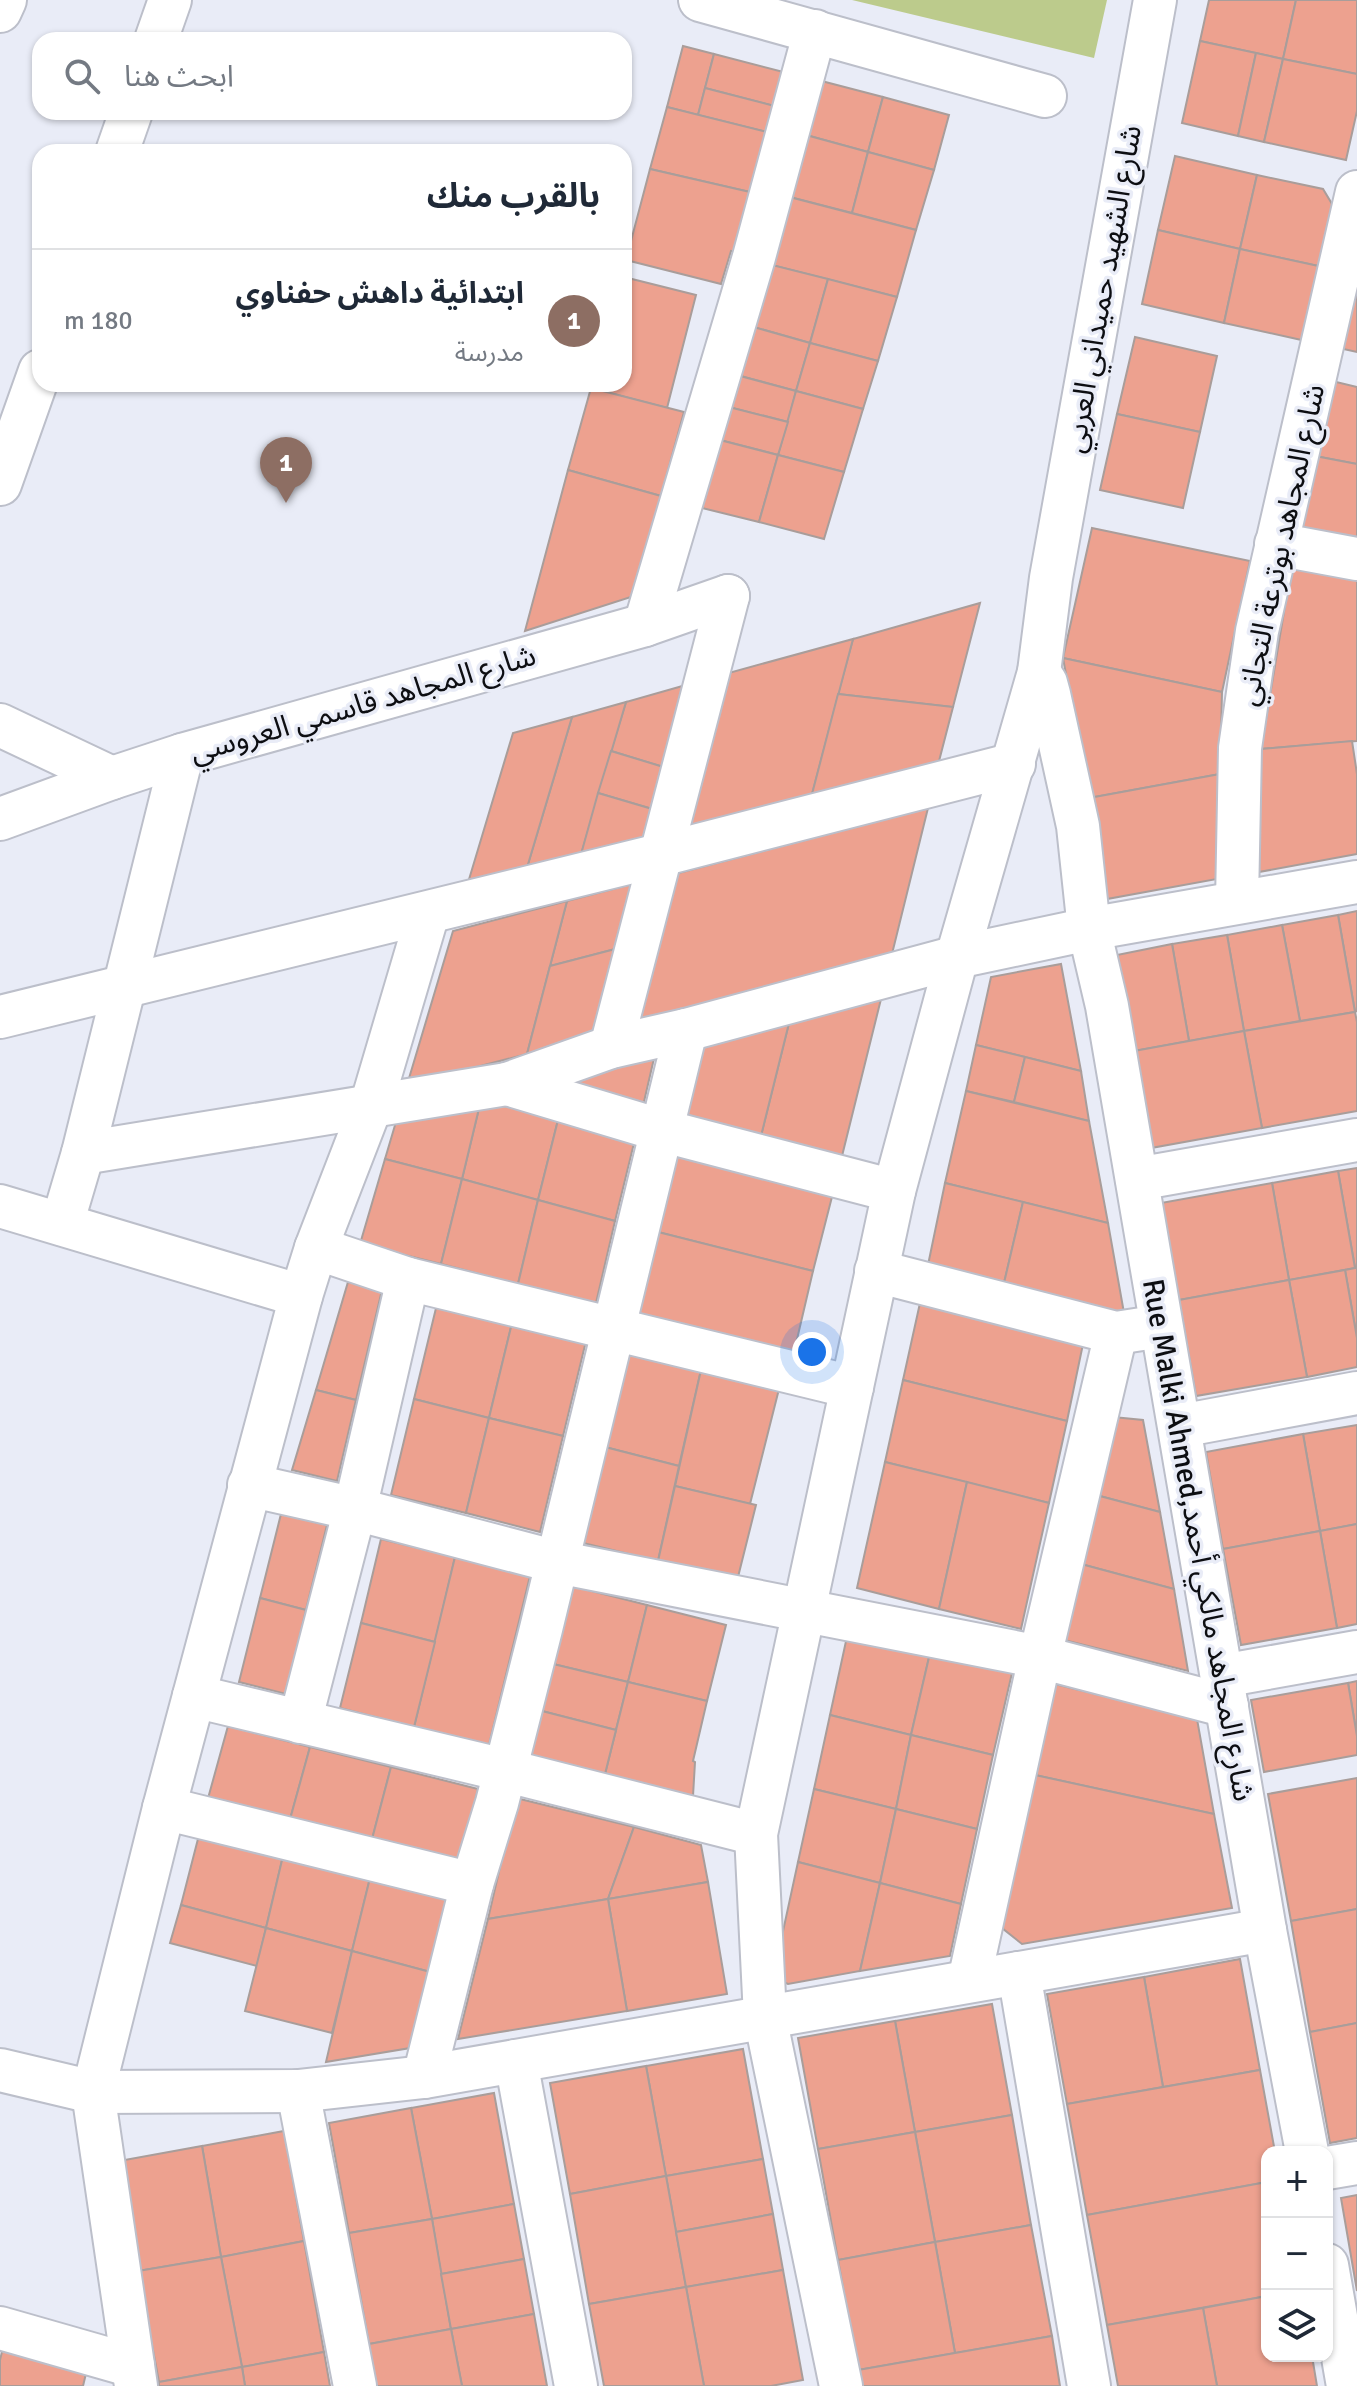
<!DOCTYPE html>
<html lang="ar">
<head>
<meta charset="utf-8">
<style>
	:root { --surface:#fff; --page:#f6f6f7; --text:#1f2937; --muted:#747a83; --line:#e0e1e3; --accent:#13833b }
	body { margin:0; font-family:Signika,"Noto Sans Arabic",sans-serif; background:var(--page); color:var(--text); direction:rtl }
	.controls { position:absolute; right:24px; bottom:24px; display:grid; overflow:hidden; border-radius:16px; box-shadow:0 2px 6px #0004 }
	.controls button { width:72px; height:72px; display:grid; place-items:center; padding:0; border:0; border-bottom:2px solid var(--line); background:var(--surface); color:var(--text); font:40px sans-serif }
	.you { position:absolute; left:812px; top:1352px; width:28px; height:28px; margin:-20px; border:6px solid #fff; border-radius:50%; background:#1a73e8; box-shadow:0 0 0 12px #1a73e833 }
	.badge { display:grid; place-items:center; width:52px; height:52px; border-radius:50%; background:var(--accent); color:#fff; font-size:26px; font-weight:700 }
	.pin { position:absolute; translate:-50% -66px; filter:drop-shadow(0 2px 4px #0008) }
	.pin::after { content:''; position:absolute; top:42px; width:28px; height:24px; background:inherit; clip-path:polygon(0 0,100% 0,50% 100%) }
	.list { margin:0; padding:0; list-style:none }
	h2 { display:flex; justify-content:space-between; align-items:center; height:104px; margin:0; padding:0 32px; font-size:34px }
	h2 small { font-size:26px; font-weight:400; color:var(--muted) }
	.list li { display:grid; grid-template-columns:52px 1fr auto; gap:24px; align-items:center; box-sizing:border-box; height:144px; padding:0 32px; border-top:2px solid var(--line) }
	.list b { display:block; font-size:30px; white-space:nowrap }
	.list p { margin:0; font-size:26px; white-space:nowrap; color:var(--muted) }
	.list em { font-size:26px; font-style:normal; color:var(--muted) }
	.icon { flex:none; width:44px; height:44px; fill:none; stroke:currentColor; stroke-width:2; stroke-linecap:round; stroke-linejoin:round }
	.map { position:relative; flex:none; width:1357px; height:2386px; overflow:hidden; direction:ltr }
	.search { position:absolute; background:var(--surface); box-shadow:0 2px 6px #0004; left:32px; top:32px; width:600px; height:88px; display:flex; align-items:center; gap:20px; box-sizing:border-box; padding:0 28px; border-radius:24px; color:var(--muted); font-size:30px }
	.panel { position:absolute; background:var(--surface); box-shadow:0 2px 6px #0004; left:32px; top:144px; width:600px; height:248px; border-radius:24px; direction:rtl }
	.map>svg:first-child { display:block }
	.green { fill:#bccb8c }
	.building { fill:#eda18f; stroke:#a99d9a; stroke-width:2 }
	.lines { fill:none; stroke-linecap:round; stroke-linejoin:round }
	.minor-casing { stroke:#bcbfca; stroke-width:46 }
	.minor { stroke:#fff; stroke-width:42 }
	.labels { text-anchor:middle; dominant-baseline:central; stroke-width:7; stroke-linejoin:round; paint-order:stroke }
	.street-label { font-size:30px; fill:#0d0e12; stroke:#e9ecf7 }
</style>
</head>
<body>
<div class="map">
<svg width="1357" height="2386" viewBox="0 0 1357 2386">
	<rect width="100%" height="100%" fill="#e9ecf7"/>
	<!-- green -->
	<path class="green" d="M852,0H1107L1094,58Z"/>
	<!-- building -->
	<g class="building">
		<path d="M1209,0H1296L1283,59L1200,41Z"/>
		<path d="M1296,0H1357V74L1283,59Z"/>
		<path d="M1200,41L1256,53L1238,136L1182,123Z"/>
		<path d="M683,46L714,54L698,115L667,107Z"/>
		<path d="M1256,53L1283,59L1264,142L1238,136Z"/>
		<path d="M714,54L795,75L786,109L705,88Z"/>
		<path d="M1283,59L1357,74V111L1346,160L1264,142Z"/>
		<path d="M810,78L883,97L868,152L795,132Z"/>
		<path d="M705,88L786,109L779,135L698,115Z"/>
		<path d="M883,97L949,115L934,170L868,152Z"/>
		<path d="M667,107L779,135L763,195L650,169Z"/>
		<path d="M795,132L868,152L852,213L778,194Z"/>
		<path d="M868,152L934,170L916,230L852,213Z"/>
		<path d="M1175,156L1257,175L1240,249L1158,230Z"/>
		<path d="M650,169L763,195L747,255L731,251L721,284L626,260Z"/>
		<path d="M1257,175L1323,189L1335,209L1323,267L1240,249Z"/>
		<path d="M778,194L916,230L897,297L760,262Z"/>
		<path d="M1158,230L1240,249L1224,323L1142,304Z"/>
		<path d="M1240,249L1323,267L1306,341L1224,323Z"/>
		<path d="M760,262L828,279L810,343L743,324Z"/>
		<path d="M1357,274V352L1339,348Z"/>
		<path d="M624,277L696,295L667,408L591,388L592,384H624Z"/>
		<path d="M828,279L897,297L878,361L810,343Z"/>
		<path d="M743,324L810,343L796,391L729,373Z"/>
		<path d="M1135,337L1217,356L1200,432L1117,414Z"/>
		<path d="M810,343L878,361L863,409L796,391Z"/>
		<path d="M729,373L796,391L788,422L721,405Z"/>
		<path d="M1332,381L1357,387V464L1315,456Z"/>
		<path d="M591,388L684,412L661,496L568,470Z"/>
		<path d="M796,391L863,409L844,472L778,455Z"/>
		<path d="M721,405L788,422L778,455L712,438Z"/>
		<path d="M1117,414L1200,432L1183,508L1100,490Z"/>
		<path d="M712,438L778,455L759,522L694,506Z"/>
		<path d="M778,455L844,472L824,539L759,522Z"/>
		<path d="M1315,456L1357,464V545L1298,532Z"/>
		<path d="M568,470L661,496L634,596L525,631Z"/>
		<path d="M1092,528L1250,561L1222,692L1063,658Z"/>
		<path d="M1293,558L1357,577V741L1261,749Z"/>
		<path d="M980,603L953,707L838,694L853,639Z"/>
		<path d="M853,639L811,798L683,831L725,674Z"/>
		<path d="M1063,658L1222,692L1220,774L1089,798Z"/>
		<path d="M693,683L670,769L611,751L626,702Z"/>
		<path d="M838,694L953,707L938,765L811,798Z"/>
		<path d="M626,702L580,858L526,871L572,717Z"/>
		<path d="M572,717L526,871L467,886L513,733Z"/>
		<path d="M1352,741L1357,774V854L1259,872L1261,749Z"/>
		<path d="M611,751L670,769L659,811L598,793Z"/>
		<path d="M1220,774L1217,879L1107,899L1089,798Z"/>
		<path d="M598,793L659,811L652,839L580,858Z"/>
		<path d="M928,808L891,958L631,1026L671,875Z"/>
		<path d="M640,882L623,947L550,966L567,901Z"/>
		<path d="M567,901L527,1054L407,1085L453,931Z"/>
		<path d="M1357,911V1011L1355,1012L1338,915Z"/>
		<path d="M1338,915L1355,1012L1300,1021L1282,925Z"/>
		<path d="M1282,925L1300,1021L1244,1031L1227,935Z"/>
		<path d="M1227,935L1244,1031L1189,1041L1172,944Z"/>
		<path d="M1172,944L1189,1041L1134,1051L1117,955Z"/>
		<path d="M623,947L599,1034L527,1054L550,966Z"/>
		<path d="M1061,964L1081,1071L976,1045L991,977Z"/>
		<path d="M882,995L842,1156L761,1136L790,1019Z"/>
		<path d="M1355,1012L1357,1022V1111L1262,1128L1244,1031Z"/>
		<path d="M790,1019L761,1136L681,1116L699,1043Z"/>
		<path d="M1244,1031L1262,1128L1151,1148L1134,1051Z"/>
		<path d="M976,1045L1025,1057L1014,1102L966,1091Z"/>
		<path d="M655,1054L643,1106L581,1089L576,1075Z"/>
		<path d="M1025,1057L1081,1071L1089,1121L1014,1102Z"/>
		<path d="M966,1091L1089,1121L1108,1223L945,1183Z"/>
		<path d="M481,1100L558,1120L538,1200L462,1179Z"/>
		<path d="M481,1100L462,1179L385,1159L398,1115Z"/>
		<path d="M558,1120L635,1139L615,1221L538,1200Z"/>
		<path d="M673,1149L834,1189L813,1271L654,1231Z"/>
		<path d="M385,1159L462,1179L441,1264L360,1244Z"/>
		<path d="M1357,1168V1268H1355L1338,1171Z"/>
		<path d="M1338,1171L1355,1268L1289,1280L1272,1183Z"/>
		<path d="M462,1179L538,1200L518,1284L441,1264Z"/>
		<path d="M945,1183L1023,1202L1004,1283L928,1265Z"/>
		<path d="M1272,1183L1289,1280L1179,1300L1161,1203Z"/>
		<path d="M538,1200L615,1221L596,1303L518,1284Z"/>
		<path d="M1023,1202L1108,1223L1124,1313L1004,1283Z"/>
		<path d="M654,1231L813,1271L794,1352L634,1313Z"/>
		<path d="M1355,1268H1357V1338L1345,1270Z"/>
		<path d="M1345,1270L1357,1338V1367L1307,1377L1289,1280Z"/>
		<path d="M1289,1280L1307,1377L1196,1396L1179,1300Z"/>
		<path d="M348,1282L382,1290L356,1400L316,1390Z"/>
		<path d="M920,1303L1083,1344L1067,1421L903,1380Z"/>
		<path d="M437,1304L512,1323L489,1418L414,1399Z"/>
		<path d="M512,1323L586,1341L563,1436L489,1418Z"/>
		<path d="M625,1351L701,1370L679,1466L601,1446Z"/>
		<path d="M701,1370L779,1389L750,1504L675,1486Z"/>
		<path d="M903,1380L1067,1421L1049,1503L885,1462Z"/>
		<path d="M316,1390L356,1400L337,1481L292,1470Z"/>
		<path d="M414,1399L489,1418L466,1513L391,1495Z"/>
		<path d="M1113,1417L1143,1420L1160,1512L1096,1495Z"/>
		<path d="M489,1418L563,1436L540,1532L466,1513Z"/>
		<path d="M1357,1425V1524L1320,1531L1303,1434Z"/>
		<path d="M1303,1434L1320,1531L1223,1549L1206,1452Z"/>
		<path d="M601,1446L679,1466L658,1561L579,1542Z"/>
		<path d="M885,1462L967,1482L939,1609L857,1588Z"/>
		<path d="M967,1482L1049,1503L1021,1629L939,1609Z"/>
		<path d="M675,1486L756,1505L737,1581L658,1561Z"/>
		<path d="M1096,1495L1160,1512L1174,1589L1081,1564Z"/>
		<path d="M281,1514L327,1525L306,1610L260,1598Z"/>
		<path d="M1357,1524V1624L1337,1628L1320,1531Z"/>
		<path d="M1320,1531L1337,1628L1241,1645L1223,1549Z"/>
		<path d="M381,1539L455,1557L435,1642L361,1623Z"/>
		<path d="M455,1557L530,1576L489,1745L414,1727Z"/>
		<path d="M1081,1564L1174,1589L1188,1671L1064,1640Z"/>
		<path d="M568,1585L647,1605L628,1682L549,1663Z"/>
		<path d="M260,1598L306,1610L286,1694L239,1682Z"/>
		<path d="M647,1605L726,1625L707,1701L628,1682Z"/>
		<path d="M361,1623L435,1642L414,1727L340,1708Z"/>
		<path d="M848,1632L930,1653L911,1735L830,1715Z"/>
		<path d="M930,1653L1012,1673L993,1755L911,1735Z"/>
		<path d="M549,1663L628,1682L616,1730L538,1710Z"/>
		<path d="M1357,1681V1736L1348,1683Z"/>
		<path d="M628,1682L707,1701L693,1761L695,1762L693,1796L605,1774Z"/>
		<path d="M1348,1683L1357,1736V1755L1264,1772L1251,1700Z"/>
		<path d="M1055,1684L1197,1719L1214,1814L1035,1775Z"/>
		<path d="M538,1710L616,1730L605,1774L527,1754Z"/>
		<path d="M830,1715L911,1735L896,1809L814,1789Z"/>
		<path d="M228,1726L310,1747L289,1823L207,1802Z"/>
		<path d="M911,1735L993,1755L977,1829L896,1809Z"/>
		<path d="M310,1747L391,1767L371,1843L289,1823Z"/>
		<path d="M391,1767L478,1789L460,1865L371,1843Z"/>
		<path d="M1035,1775L1214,1814L1232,1908L1022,1944L1002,1928Z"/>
		<path d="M1357,1778V1909L1291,1921L1268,1794Z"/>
		<path d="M814,1789L896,1809L880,1883L798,1862Z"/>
		<path d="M516,1798L634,1827L608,1899L488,1919Z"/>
		<path d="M896,1809L977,1829L961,1904L880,1883Z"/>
		<path d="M634,1827L701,1845L708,1882L608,1899Z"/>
		<path d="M199,1835L283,1856L266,1928L181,1905Z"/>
		<path d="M283,1856L370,1878L352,1951L266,1928Z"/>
		<path d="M798,1862L880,1883L860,1971L788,1984L781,1981L777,1959Z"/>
		<path d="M370,1878L452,1898L434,1973L352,1951Z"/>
		<path d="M708,1882L727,1994L627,2011L608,1899Z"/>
		<path d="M880,1883L961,1904L950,1956L860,1971Z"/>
		<path d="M608,1899L627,2011L458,2039L488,1919Z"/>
		<path d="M181,1905L266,1928L257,1966L170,1943Z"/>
		<path d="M1357,1909V2023L1310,2032L1291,1921Z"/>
		<path d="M266,1928L352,1951L332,2033L245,2011Z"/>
		<path d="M352,1951L434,1973L416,2047L326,2062Z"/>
		<path d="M1240,1959L1260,2070L1163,2087L1144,1977Z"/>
		<path d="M1144,1977L1163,2087L1067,2104L1047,1994Z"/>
		<path d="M992,2004L1012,2115L915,2132L895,2021Z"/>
		<path d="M895,2021L915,2132L818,2149L798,2038Z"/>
		<path d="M1357,2023V2138L1330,2143L1310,2032Z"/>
		<path d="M743,2049L763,2159L666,2176L646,2066Z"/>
		<path d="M646,2066L666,2176L570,2194L550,2083Z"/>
		<path d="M1260,2070L1275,2152H1267V2182L1087,2215L1067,2104Z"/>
		<path d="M494,2093L514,2204L432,2219L411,2108Z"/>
		<path d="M411,2108L432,2219L349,2233L329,2123Z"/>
		<path d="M1012,2115L1031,2225L935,2242L915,2132Z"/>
		<path d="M284,2131L304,2241L221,2257L202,2146Z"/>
		<path d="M915,2132L935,2242L838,2260L818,2149Z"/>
		<path d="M202,2146L221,2257L138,2271L119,2161Z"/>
		<path d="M763,2159L773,2214L676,2232L666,2176Z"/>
		<path d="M666,2176L686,2287L589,2304L570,2194Z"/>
		<path d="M1267,2182V2296L1107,2325L1087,2215Z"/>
		<path d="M1357,2195V2291L1341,2198Z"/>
		<path d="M514,2204L524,2259L441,2274L432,2219Z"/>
		<path d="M773,2214L783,2270L686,2287L676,2232Z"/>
		<path d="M432,2219L451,2329L369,2344L349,2233Z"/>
		<path d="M1031,2225L1052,2336L955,2353L935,2242Z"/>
		<path d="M304,2241L324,2352L242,2367L221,2257Z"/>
		<path d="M935,2242L955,2353L858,2370L838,2260Z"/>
		<path d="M221,2257L242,2367L159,2382L138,2271Z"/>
		<path d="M524,2259L534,2314L451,2329L441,2274Z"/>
		<path d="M783,2270L803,2380L771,2386H704L686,2287Z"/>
		<path d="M686,2287L704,2386H604L589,2304Z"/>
		<path d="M1267,2296V2356H1312L1317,2386H1217L1203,2308Z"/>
		<path d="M1203,2308L1217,2386H1118L1107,2325Z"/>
		<path d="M534,2314L547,2386H462L451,2329Z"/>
		<path d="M451,2329L462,2386H376L369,2344Z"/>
		<path d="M7,2331L91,2353L83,2386H0V2360Z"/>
		<path d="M1052,2336L1060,2386H861L858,2370Z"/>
		<path d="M324,2352L330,2386H245L242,2367Z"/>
		<path d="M242,2367L245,2386H159V2382Z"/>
	</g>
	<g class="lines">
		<!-- minor casing -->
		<g class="minor-casing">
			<g id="minor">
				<path d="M700,0L1045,96"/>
				<path d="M0,11L5,0"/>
				<path d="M156,40L170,0"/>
				<path d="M117,152L131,112"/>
				<path d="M0,484L40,371"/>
				<path d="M1276,544L1357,559"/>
				<path d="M645,625L754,257L815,31"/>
				<path d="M1039,672L1046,683L1049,694L1078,826L1089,929L1107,1006L1265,1930L1307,2152"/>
				<path d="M0,725L112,778"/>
				<path d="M0,819L112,778L182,755L645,625L728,596"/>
				<path d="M1237,902L1240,748L1257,631L1357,192"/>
				<path d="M0,1017L660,855L1014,764"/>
				<path d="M611,1047L728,596"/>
				<path d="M507,1084L660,1130L894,1191"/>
				<path d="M83,1153L507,1084L611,1047L686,1030L957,957L1089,929L1357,882"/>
				<path d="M1137,1179L1357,1140"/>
				<path d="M0,1206L301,1296"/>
				<path d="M62,1224L83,1153L182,755"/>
				<path d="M316,1248L408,1279L852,1387"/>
				<path d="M876,1271L1116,1333L1142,1329"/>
				<path d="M1180,1426L1357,1393"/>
				<path d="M249,1485L355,1509L557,1562L1040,1657L1227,1706"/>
				<path d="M1222,1676L1357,1652"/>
				<path d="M194,1696L504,1770L756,1834"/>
				<path d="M300,1722L355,1509L408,1279"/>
				<path d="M164,1808L472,1884"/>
				<path d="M1019,1973L1089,2386"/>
				<path d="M969,1981L1040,1657L1116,1333"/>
				<path d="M516,2061L576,2386"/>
				<path d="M0,2070L93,2092L298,2091L424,2077L1265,1930"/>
				<path d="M424,2077L472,1884L497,1803L541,1629L686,1030"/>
				<path d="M298,2091L355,2386"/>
				<path d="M1327,2168L1357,2163"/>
				<path d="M1327,2265L1348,2386"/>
				<path d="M0,2328L133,2366"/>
				<path d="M136,2386L93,2092L164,1808L301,1296L316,1248L371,1106L428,913"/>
				<path d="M841,2386L765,2017L756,1834L894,1191L957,957L1039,672L1051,578L1155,0"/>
			</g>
		</g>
		<!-- minor -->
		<use href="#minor" class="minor"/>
	</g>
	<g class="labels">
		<!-- street labels -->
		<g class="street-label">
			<text transform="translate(1103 289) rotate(-80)">شارع الشهيد حميداني العربي</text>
			<text transform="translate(1281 545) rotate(-78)">شارع المجاهد بوترعة التجاني</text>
			<text transform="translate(363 704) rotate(-16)">شارع المجاهد قاسمي العروسي</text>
			<text transform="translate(1198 1540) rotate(80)">Rue Malki Ahmed,شارع المجاهد مالكي أحمد</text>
		</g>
	</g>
</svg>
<div class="controls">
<button>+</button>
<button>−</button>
<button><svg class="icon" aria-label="layers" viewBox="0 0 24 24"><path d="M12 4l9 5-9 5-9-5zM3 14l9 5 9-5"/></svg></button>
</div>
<div class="you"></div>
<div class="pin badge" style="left:286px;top:503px;background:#8d6e63">1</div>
<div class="search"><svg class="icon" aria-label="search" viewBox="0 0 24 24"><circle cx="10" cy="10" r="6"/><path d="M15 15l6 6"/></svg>ابحث هنا</div>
<section class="panel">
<h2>بالقرب منك<small></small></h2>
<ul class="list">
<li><span class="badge" style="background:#8d6e63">1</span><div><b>ابتدائية داهش حفناوي</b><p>مدرسة</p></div><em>180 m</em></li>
</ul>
</section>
</div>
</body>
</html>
